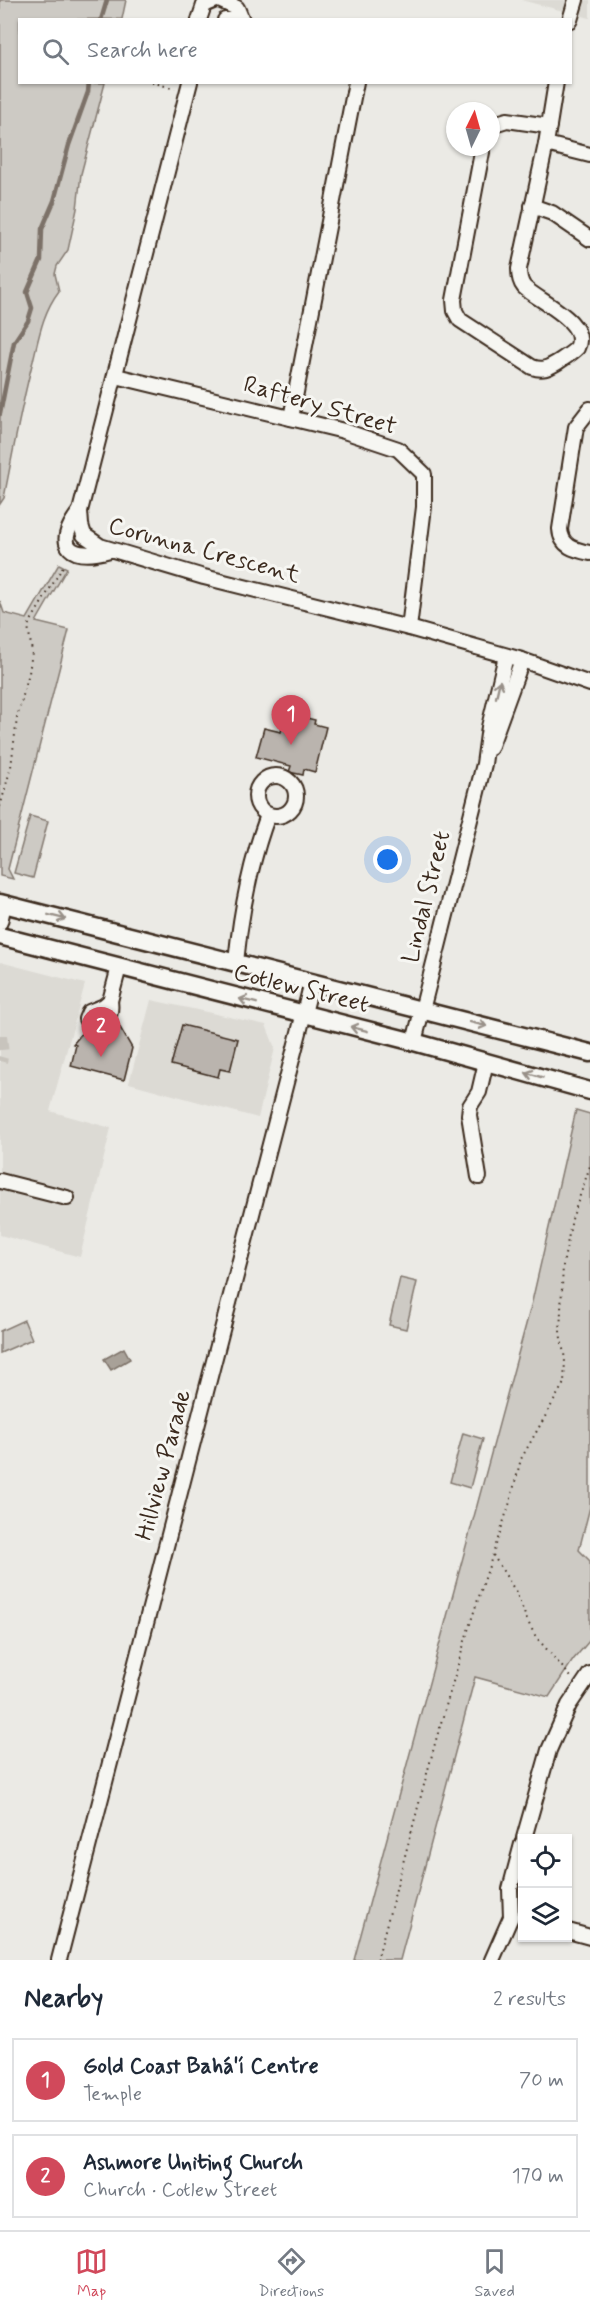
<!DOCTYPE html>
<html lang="en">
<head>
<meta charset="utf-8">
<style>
	:root { --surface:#fff; --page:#f2f2f3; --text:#1f2937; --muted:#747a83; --line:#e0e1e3; --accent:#d1495b }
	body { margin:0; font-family:Mynerve,sans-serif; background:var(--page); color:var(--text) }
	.controls { position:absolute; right:18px; bottom:18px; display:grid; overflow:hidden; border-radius:0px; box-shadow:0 2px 4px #0004 }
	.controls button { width:54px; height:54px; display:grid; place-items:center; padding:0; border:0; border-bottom:2px solid var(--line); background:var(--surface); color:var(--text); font:30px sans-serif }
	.compass { position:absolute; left:446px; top:102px; width:54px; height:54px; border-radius:50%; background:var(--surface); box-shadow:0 2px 4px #0004; rotate:5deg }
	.you { position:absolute; left:388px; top:860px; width:21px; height:21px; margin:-15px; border:4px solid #fff; border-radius:50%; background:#1a73e8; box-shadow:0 0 0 9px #1a73e833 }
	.badge { display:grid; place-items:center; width:39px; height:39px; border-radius:50%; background:var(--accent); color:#fff; font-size:20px; font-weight:700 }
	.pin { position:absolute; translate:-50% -50px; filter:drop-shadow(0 2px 3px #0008) }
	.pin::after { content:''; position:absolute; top:32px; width:21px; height:18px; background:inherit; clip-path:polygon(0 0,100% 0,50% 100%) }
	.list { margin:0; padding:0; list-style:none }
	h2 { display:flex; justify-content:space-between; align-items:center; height:78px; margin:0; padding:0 24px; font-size:26px }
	h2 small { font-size:20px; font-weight:400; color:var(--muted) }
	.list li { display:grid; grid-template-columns:39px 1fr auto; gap:18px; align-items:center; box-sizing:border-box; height:84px; margin:0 12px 12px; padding:0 12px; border:2px solid var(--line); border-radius:0px }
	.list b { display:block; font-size:22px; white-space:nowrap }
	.list p { margin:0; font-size:20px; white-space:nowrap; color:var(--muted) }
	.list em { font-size:20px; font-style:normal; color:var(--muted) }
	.icon { flex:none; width:33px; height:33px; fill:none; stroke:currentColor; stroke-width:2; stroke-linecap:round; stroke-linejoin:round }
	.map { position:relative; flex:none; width:590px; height:1960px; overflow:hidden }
	.search { position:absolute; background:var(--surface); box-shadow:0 2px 4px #0004; left:18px; right:18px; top:18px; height:66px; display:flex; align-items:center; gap:15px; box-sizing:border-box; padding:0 21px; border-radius:0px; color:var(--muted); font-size:22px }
	.sheet { height:270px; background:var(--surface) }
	nav { display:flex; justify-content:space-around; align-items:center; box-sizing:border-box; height:84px; border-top:2px solid var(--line); background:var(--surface); font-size:16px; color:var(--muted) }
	nav a { display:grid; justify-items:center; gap:3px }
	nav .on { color:var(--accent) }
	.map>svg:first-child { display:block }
	.built { fill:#dcdad4 }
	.green { fill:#cdcac4; stroke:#847a71; stroke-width:1.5 }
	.water { fill:#a8a198; stroke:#7c7167; stroke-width:1.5 }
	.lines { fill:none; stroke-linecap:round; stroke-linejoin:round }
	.stream { stroke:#7c7167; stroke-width:4.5 }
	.building { fill:#bab4ae; stroke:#3b2a1e; stroke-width:1.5 }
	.minor-tunnel { stroke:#c8c4bd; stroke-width:14; stroke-dasharray:14 7; stroke-linecap:butt }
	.minor-casing { stroke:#3b2a1e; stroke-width:18 }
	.major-casing { stroke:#3b2a1e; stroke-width:21 }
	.path { stroke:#3b2a1e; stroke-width:2; stroke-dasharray:1.5 4.5; stroke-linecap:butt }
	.minor { stroke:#f6f6f2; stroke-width:14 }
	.major { stroke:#f6f6f2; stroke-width:16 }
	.oneway { stroke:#989088 }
	.labels { text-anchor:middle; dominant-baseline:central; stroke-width:6; stroke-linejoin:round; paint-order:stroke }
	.street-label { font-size:24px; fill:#3b2a1e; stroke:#f6f6f2 }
</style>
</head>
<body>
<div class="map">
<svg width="590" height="1960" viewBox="0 0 590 1960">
	<rect width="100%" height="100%" fill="#ebeae5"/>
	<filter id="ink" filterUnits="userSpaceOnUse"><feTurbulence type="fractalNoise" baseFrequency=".0167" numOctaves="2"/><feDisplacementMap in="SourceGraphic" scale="12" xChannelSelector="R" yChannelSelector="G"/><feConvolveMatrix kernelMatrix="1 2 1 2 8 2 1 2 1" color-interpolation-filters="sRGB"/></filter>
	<g filter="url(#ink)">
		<!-- built -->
		<g class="built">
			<path d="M521,0H590V18Z"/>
			<path d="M0,962L85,984L50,1111L111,1128L80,1257L0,1235Z"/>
			<path d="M151,1000L266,1025L275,1048L258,1118L129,1083Z"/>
		</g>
		<!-- green -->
		<g class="green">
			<path d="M0,0H126L122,19L20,20V82L105,83L81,174L77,209L68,250L57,266L55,274L59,291C43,312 39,336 33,361C21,406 13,452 4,498L0,504Z"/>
			<path d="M59,564L67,568L36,622L69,630L8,869L13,879L0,876V601L4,613L27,619Z"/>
			<path d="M30,816L48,821L33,878L14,873Z"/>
			<path d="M576,1110L590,1114V1507L579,1550L590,1561V1640L573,1660L549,1697L475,1677L400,1960H354L531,1306Z"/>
			<path d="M400,1278L417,1282L406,1329L389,1325Z"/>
			<path d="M24,1320L32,1339L0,1353V1331Z"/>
			<path d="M463,1433L483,1439L470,1488L450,1482Z"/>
		</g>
		<!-- water -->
		<path class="water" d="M124,1348L130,1359L111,1370L104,1359Z"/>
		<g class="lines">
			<!-- stream -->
			<g class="stream">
				<path d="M101,20L107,0"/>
				<path d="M0,414L14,342L28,321L32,308L27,292L41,260L42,229L54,201L69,145L88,92L89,82"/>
			</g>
		</g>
		<!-- building -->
		<g class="building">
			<path d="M286,713L315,720L314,724L326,727L315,772L304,769L303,775L289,772L291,766L256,757L264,728L281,732Z"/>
			<path d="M118,1024L132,1048L124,1080L71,1066L76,1045L73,1044L84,1031L95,1036L99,1035Z"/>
			<path d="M182,1025L238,1039L230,1071L220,1069L218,1077L171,1065Z"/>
		</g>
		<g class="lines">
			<!-- minor-tunnel -->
			<path class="minor-tunnel" d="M0,1036L2,1054L0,1061"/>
			<!-- minor casing -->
			<g class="minor-casing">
				<g id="minor">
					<path d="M219,0L237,8L242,20"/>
					<path d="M199,20L204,5L216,0"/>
					<path d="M225,20H233"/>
					<path d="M570,20L576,0"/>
					<path d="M190,82L80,511L81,525L84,535L100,546L204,577L409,628L522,660L590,684"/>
					<path d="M556,82L546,144L590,155"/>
					<path d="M491,125L507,120L549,126"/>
					<path d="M483,147L454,300L455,311L460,320L532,367C543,371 548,368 558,362C564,358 572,353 577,348C590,322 538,301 524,287C520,282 519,276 519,269L546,144"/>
					<path d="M532,206L552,213L590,239"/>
					<path d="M116,376L344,431L398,449L424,474V507L409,628"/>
					<path d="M590,409L576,427L560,529C561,547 575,550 590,553"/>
					<path d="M291,418L356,82"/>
					<path d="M80,511C52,547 71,561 110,550"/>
					<path d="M490,748L522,660"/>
					<circle cx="276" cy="796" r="20"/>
					<path d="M0,922L4,904"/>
					<path d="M236,962C241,911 250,863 268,815"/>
					<path d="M89,1024L86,1019L89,1012L104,1006L110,1001L119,967"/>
					<path d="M96,1027C108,1022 112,1014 110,1001"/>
					<path d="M414,1042L484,764L489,727L506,656"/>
					<path d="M479,1177L469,1115L470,1106L479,1092L486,1062"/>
					<path d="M0,1181L67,1198"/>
					<path d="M524,1838L549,1750L569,1705L590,1674"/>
					<path d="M568,1931L590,1937"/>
					<path d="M59,1960L312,982"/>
					<path d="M492,1960L511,1917L510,1889L522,1844"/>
				</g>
			</g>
			<!-- major casing -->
			<g class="major-casing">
				<g id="major">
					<path d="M0,903L590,1053"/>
					<path d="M0,936L414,1042L590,1091"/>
				</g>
			</g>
			<!-- path -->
			<g class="path">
				<path d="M152,82L175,89"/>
				<path d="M0,807L11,767L17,718L29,673L32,652L28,626L65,563"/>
				<path d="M493,1555L516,1592L527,1620L536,1637L571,1677"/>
				<path d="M377,1960L436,1740L469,1627L510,1502L521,1459L564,1383L565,1359L560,1333L563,1265L572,1219L590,1166"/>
			</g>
			<!-- minor -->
			<use href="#minor" class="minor"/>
			<!-- major -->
			<use href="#major" class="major"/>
		</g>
		<!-- one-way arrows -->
		<defs><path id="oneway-shaft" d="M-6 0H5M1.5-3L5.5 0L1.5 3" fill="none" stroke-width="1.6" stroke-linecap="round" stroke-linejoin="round" transform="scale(1.5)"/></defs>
		<g class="oneway">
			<use href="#oneway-shaft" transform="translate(498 689) rotate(-77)"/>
			<use href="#oneway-shaft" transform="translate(57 917) rotate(14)"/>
			<use href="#oneway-shaft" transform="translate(248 1001) rotate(-166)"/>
			<use href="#oneway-shaft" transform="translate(478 1024) rotate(14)"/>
			<use href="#oneway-shaft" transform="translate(359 1029) rotate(-166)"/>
			<use href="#oneway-shaft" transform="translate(534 1075) rotate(-164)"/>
		</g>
	</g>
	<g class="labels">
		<!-- street labels -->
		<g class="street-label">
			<text transform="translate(320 406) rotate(16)">Raftery Street</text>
			<text transform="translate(204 551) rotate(15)">Corunna Crescent</text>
			<text transform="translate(427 897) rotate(-76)">Lindal Street</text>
			<text transform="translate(301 989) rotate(14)">Cotlew Street</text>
			<text transform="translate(164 1465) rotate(-75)">Hillview Parade</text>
		</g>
	</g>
</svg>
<div class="controls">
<button><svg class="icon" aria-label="locate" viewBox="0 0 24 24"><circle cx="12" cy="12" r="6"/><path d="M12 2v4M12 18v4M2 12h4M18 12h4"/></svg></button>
<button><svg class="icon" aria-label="layers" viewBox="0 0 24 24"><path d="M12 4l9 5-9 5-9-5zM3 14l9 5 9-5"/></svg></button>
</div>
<svg class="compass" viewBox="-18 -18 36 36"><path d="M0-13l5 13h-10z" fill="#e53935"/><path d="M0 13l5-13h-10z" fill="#747a83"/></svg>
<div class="you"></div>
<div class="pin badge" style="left:291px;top:745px">1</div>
<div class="pin badge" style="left:101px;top:1057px">2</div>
<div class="search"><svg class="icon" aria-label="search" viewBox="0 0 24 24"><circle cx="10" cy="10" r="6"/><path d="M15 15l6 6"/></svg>Search here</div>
</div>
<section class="sheet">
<h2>Nearby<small>2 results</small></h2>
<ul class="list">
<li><span class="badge">1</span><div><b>Gold Coast Bahá'í Centre</b><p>Temple</p></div><em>70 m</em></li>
<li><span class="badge">2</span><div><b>Ashmore Uniting Church</b><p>Church · Cotlew Street</p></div><em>170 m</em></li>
</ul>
</section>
<nav>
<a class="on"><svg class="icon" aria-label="map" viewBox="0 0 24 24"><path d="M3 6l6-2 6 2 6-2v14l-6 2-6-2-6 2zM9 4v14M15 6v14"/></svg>Map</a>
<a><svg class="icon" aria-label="directions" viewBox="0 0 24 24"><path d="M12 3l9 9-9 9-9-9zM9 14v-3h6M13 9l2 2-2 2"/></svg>Directions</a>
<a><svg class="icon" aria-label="saved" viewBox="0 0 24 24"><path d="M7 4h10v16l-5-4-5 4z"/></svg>Saved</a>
</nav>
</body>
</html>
